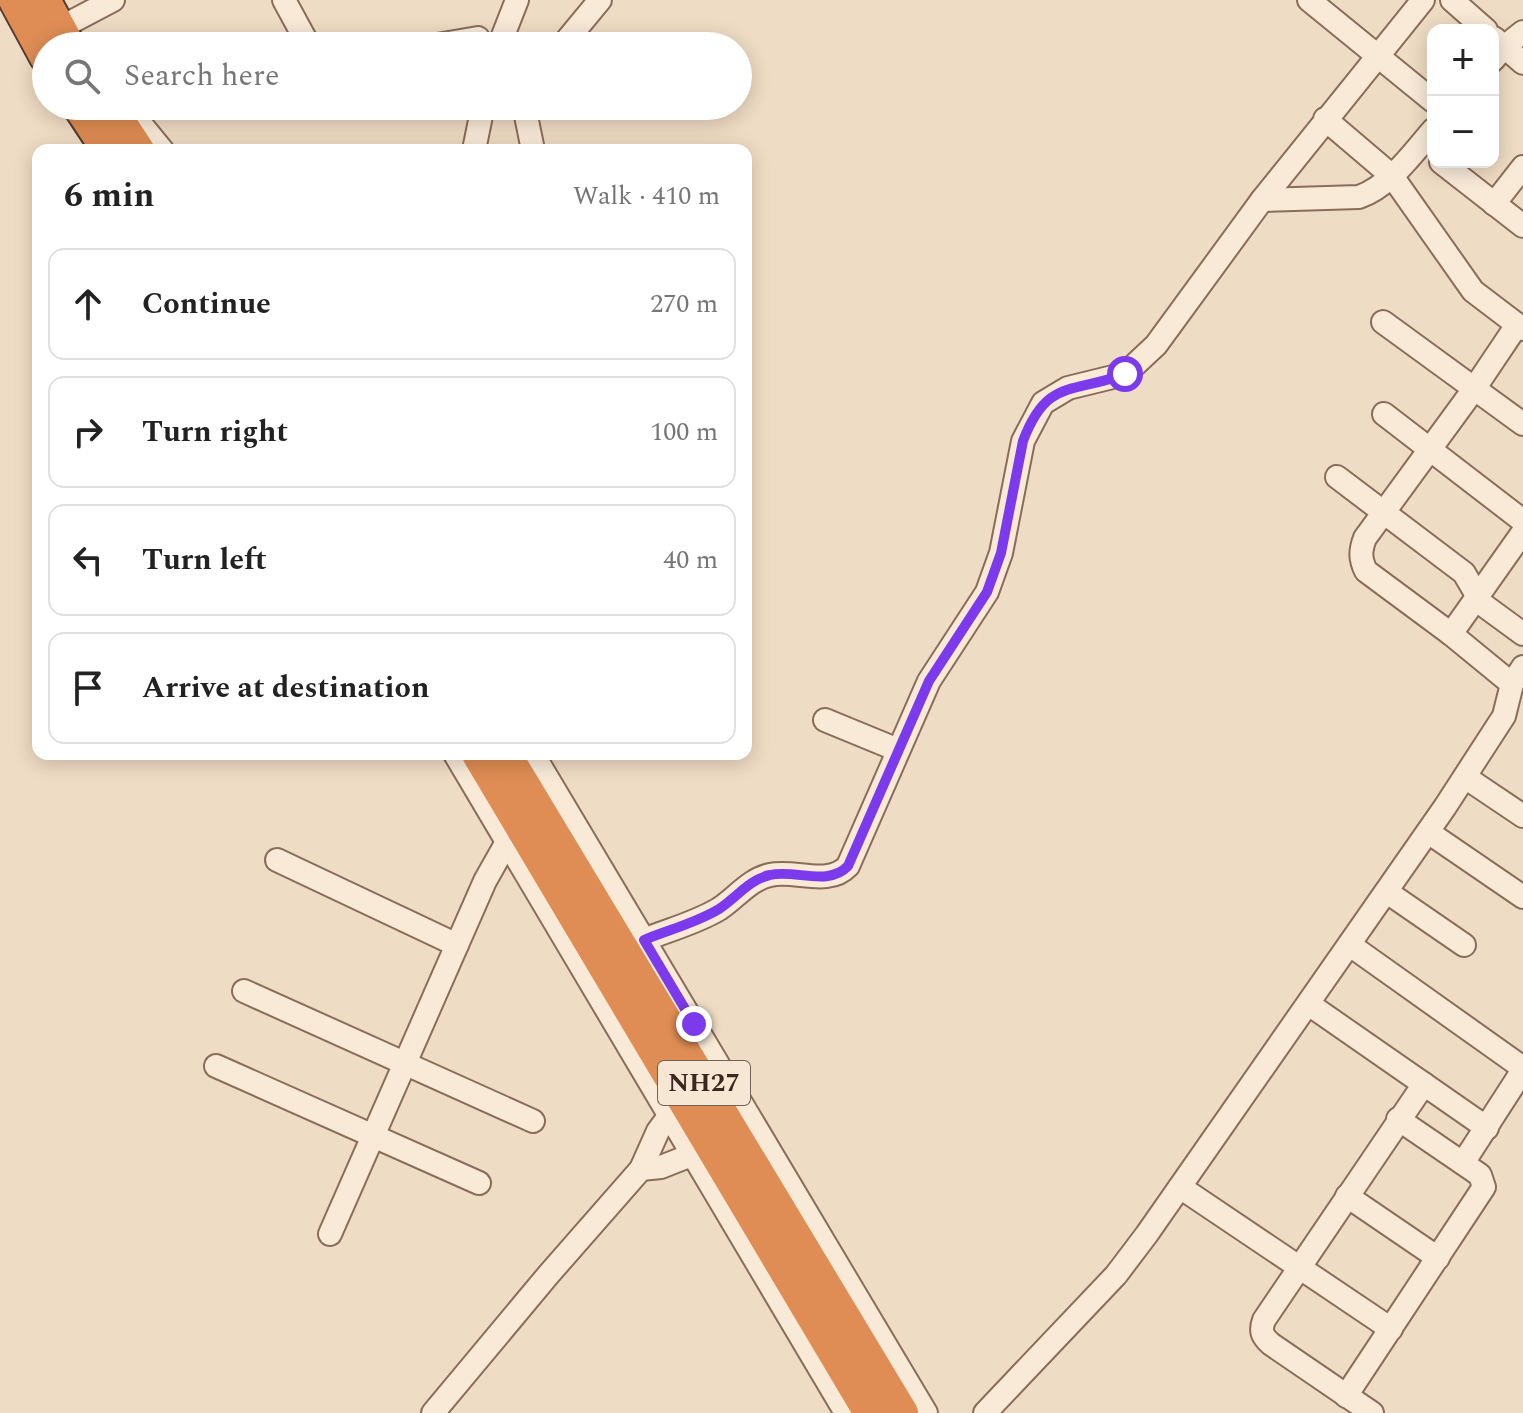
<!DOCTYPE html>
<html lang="en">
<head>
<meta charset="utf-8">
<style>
	:root { --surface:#fff; --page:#f6f6f6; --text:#222; --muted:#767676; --line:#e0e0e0 }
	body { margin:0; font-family:Spectral,serif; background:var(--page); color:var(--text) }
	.controls { position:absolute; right:24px; top:24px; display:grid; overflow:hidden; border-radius:16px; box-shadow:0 4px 20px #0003 }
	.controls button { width:72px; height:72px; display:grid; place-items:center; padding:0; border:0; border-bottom:2px solid var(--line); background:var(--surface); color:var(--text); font:40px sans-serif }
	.stop { position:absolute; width:24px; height:24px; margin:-18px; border:6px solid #7c3aed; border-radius:50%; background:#fff }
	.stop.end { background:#7c3aed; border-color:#fff; box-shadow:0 2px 8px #0008 }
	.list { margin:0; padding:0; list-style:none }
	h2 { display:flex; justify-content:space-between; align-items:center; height:104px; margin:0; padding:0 32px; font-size:34px }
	h2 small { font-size:26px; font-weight:400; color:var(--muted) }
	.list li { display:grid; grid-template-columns:52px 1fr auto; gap:24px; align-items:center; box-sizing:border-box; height:112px; margin:0 16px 16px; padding:0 16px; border:2px solid var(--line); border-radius:16px }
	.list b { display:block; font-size:30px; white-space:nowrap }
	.list em { font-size:26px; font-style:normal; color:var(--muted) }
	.icon { flex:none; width:44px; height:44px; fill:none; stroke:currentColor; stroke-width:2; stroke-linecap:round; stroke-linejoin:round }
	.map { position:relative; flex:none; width:1523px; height:1413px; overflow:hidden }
	.search { position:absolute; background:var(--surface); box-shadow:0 4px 20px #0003; left:32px; top:32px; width:720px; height:88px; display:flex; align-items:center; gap:20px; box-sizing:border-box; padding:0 28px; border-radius:44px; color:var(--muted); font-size:30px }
	.panel { position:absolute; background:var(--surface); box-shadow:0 4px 20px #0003; left:32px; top:144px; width:720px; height:616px; border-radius:16px }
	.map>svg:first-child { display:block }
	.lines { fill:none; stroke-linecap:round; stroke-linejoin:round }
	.minor-casing { stroke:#8a6c5a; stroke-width:26 }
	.highway-casing { stroke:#583b2f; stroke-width:36 }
	.minor { stroke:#f9ead8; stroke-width:22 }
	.highway { stroke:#df8d54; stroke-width:32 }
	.route { stroke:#7c3aed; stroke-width:10 }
	.labels { text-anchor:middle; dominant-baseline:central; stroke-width:6; stroke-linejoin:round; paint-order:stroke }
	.shield { fill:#f6e7d4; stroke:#726155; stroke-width:2 }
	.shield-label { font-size:26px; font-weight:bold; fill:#3a281e }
</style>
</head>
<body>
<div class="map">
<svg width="1523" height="1413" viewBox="0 0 1523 1413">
	<rect width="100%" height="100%" fill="#efdcc4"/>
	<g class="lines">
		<!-- minor casing -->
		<g class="minor-casing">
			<g id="minor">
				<path d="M284,0L309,46"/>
				<path d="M1309,0L1433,101"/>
				<path d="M1452,0L1486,30"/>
				<path d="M58,29L113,0"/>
				<path d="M1494,38L1523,63"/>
				<path d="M431,46L478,38"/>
				<path d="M499,46L517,0"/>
				<path d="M562,46L600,0"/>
				<path d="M1493,60L1504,47L1523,32"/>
				<path d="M126,106L162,150"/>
				<path d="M524,106L533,150"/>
				<path d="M1325,119L1392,176L1473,291L1523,329"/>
				<path d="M474,150L483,106"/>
				<path d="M1441,162L1523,226"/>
				<path d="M1262,200L1359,197C1390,186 1412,154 1433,130"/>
				<path d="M1494,204L1523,167"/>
				<path d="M1383,322L1523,424"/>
				<path d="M1384,414L1523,521"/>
				<path d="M1337,477L1464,573L1482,604L1523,634"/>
				<path d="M1451,634L1523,532"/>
				<path d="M1512,684L1451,634L1366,571C1360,559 1360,551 1365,538L1474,389L1517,325"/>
				<path d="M825,720L898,750"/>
				<path d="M455,754L846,1413"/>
				<path d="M533,754L926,1413"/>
				<path d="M1465,777L1523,816"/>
				<path d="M1428,832L1523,897"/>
				<path d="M277,860L457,945"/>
				<path d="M1387,892L1464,945"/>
				<path d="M644,940C668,930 696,923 719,909C736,898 750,879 770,875C795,869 828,887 848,866L929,681L987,592L1001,553L1023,441L1043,403L1068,388L1125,374L1156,345L1262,200L1423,0"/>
				<path d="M1350,945L1523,1068"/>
				<path d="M244,991L533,1121"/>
				<path d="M1310,1005L1487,1128"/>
				<path d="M216,1066L479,1183"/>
				<path d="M1463,1163L1523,1070"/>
				<path d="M641,1169L661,1167L694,1154"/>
				<path d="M1180,1187L1391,1329"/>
				<path d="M1347,1196L1438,1258"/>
				<path d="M330,1234L485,881L507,842"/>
				<path d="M1346,1396L1484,1187L1480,1175L1398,1119"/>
				<path d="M433,1413L549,1274L641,1169L658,1131L670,1115"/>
				<path d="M985,1413L1116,1275L1147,1234L1445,807L1504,716L1512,684L1523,667"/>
				<path d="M1372,1413L1271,1344C1262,1336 1260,1331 1264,1320L1424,1084"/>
			</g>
		</g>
		<!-- highway casing -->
		<g class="highway-casing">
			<g id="highway">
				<path d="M15,0L46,57"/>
				<path d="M44,0L69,46"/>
				<path d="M79,106L108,150"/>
				<path d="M109,106L138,150"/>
				<path d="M478,754L870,1413"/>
				<path d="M505,754L902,1413"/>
			</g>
		</g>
		<!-- minor -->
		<use href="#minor" class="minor"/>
		<!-- highway -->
		<use href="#highway" class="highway"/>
	</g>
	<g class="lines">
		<!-- route -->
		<path class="route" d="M694,1024L644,940C668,930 696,923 719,909C736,898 750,879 770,875C795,869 828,887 848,866L929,681L987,592L1001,553L1023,441C1047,378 1072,394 1125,374"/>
	</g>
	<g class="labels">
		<!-- shield labels -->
		<rect class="shield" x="658" y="1061" width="92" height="44" rx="6"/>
		<g class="shield-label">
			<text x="704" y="1083">NH27</text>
		</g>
	</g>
</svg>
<div class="controls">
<button>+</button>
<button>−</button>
</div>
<div class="stop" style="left:1125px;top:374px"></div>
<div class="stop end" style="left:694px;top:1024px"></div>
<div class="search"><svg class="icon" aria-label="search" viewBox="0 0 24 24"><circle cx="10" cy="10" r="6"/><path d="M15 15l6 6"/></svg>Search here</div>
<section class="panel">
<h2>6 min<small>Walk · 410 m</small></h2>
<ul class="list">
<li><svg class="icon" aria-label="ahead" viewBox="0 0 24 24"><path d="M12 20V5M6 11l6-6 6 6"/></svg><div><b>Continue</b></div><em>270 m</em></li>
<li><svg class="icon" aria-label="right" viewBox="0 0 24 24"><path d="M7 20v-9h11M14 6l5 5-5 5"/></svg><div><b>Turn right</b></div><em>100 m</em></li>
<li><svg class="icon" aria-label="left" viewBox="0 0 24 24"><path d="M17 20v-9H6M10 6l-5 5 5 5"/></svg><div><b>Turn left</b></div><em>40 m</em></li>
<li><svg class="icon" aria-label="arrive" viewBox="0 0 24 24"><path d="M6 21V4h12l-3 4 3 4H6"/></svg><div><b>Arrive at destination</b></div></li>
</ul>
</section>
</div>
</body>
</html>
